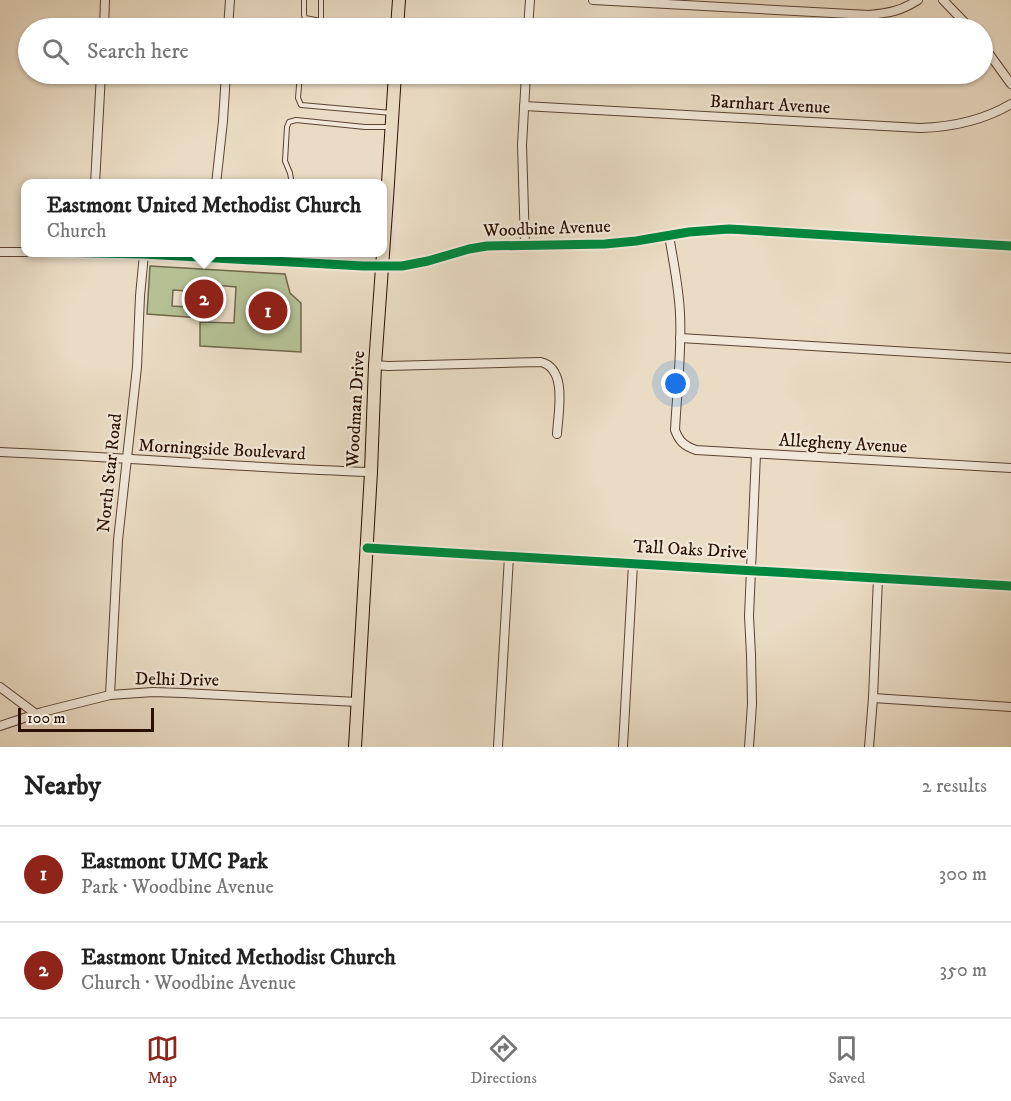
<!DOCTYPE html>
<html lang="en">
<head>
<meta charset="utf-8">
<style>
	:root { --surface:#fff; --page:#f2f2f2; --text:#222; --muted:#767676; --line:#e0e0e0; --accent:#8f2418 }
	body { margin:0; font-family:"IM FELL DW Pica",serif; background:var(--page); color:var(--text) }
	.scale { position:absolute; left:18px; bottom:15px; width:136px; box-sizing:border-box; padding-left:6px; border:3px solid #2b0f00; border-top:0; font-size:16px; line-height:21px; white-space:nowrap; color:#2b0f00; -webkit-text-stroke:4px #f1e8d9; paint-order:stroke }
	.you { position:absolute; left:676px; top:384px; width:21px; height:21px; margin:-15px; border:4px solid #fff; border-radius:50%; background:#1a73e8; box-shadow:0 0 0 9px #1a73e833 }
	.badge { display:grid; place-items:center; width:39px; height:39px; border-radius:50%; background:var(--accent); color:#fff; font-size:20px; font-weight:700 }
	.pin { position:absolute; translate:-50% -50%; border:3px solid #fff; box-shadow:0 2px 6px #0006 }
	.popup { position:absolute; left:21px; top:179px; width:366px; height:78px; box-sizing:border-box; display:grid; place-content:center; border-radius:12px; background:var(--surface); filter:drop-shadow(0 2px 4px #0005); font-size:20px; white-space:nowrap; color:var(--muted) }
	.popup b { font-size:22px; color:var(--text) }
	.popup::after { content:''; position:absolute; left:50%; top:100%; margin-left:-12px; border:12px solid transparent; border-top-color:var(--surface) }
	.list { margin:0; padding:0; list-style:none }
	h2 { display:flex; justify-content:space-between; align-items:center; height:78px; margin:0; padding:0 24px; font-size:26px }
	h2 small { font-size:20px; font-weight:400; color:var(--muted) }
	.list li { display:grid; grid-template-columns:39px 1fr auto; gap:18px; align-items:center; box-sizing:border-box; height:96px; padding:0 24px; border-top:2px solid var(--line) }
	.list b { display:block; font-size:22px; white-space:nowrap }
	.list p { margin:0; font-size:20px; white-space:nowrap; color:var(--muted) }
	.list em { font-size:20px; font-style:normal; color:var(--muted) }
	.icon { flex:none; width:33px; height:33px; fill:none; stroke:currentColor; stroke-width:2; stroke-linecap:round; stroke-linejoin:round }
	.map { position:relative; flex:none; width:1011px; height:747px; overflow:hidden }
	.search { position:absolute; background:var(--surface); box-shadow:0 2px 4px #0004; left:18px; right:18px; top:18px; height:66px; display:flex; align-items:center; gap:15px; box-sizing:border-box; padding:0 21px; border-radius:33px; color:var(--muted); font-size:22px }
	.sheet { height:270px; background:var(--surface) }
	nav { display:flex; justify-content:space-around; align-items:center; box-sizing:border-box; height:84px; border-top:2px solid var(--line); background:var(--surface); font-size:16px; color:var(--muted) }
	nav a { display:grid; justify-items:center; gap:3px }
	nav .on { color:var(--accent) }
	.map>svg:first-child { display:block }
	.green { fill:#b5c095; stroke:#70684a; stroke-width:1.5 }
	.lines { fill:none; stroke-linecap:round; stroke-linejoin:round }
	.lane-casing { stroke:#5b4231; stroke-width:6 }
	.street-casing { stroke:#5b4231; stroke-width:10 }
	.primary-casing { stroke:#2b0f00; stroke-width:14 }
	.lane { stroke:#f1e8d9; stroke-width:4 }
	.street { stroke:#f1e8d9; stroke-width:8 }
	.primary { stroke:#eadcc4; stroke-width:12 }
	.cycleway-casing { stroke:#f1e8d9; stroke-width:13 }
	.cycleway { stroke:#00873e; stroke-width:9 }
	.labels { text-anchor:middle; dominant-baseline:central; stroke-width:4.5; stroke-linejoin:round; paint-order:stroke }
	.street-label { font-size:18px; fill:#2b0f00; stroke:#f1e8d9 }
</style>
</head>
<body>
<div class="map">
<svg width="1011" height="747" viewBox="0 0 1011 747">
	<rect width="100%" height="100%" fill="#eadcc4"/>
	<filter id="stains"><feTurbulence type="fractalNoise" baseFrequency=".00333" numOctaves="4"/><feColorMatrix values="0 0 0 0 .2 0 0 0 0 .09 0 0 0 0 .02 0 0 0 .5 -.17"/></filter>
	<radialGradient id="worn" r=".72"><stop offset=".6" stop-color="#630" stop-opacity="0"/><stop offset="1" stop-color="#630" stop-opacity=".3"/></radialGradient>
	<!-- green -->
	<path class="green" d="M150,266L285,274L290,293L301,303V352L200,346V322L234,323L236,287L203,284L202,292L173,290L172,306L201,308V318L147,314Z"/>
	<g class="lines">
		<!-- lane casing -->
		<g class="lane-casing">
			<g id="lane">
				<path d="M304,0V15L305,18L321,21"/>
				<path d="M321,0V21L396,25"/>
				<path d="M300,74L298,98L301,105L392,113"/>
				<path d="M365,74L392,75"/>
				<path d="M292,184L290,173L285,161L287,127L289,122L296,120L365,127H391"/>
			</g>
		</g>
		<!-- street casing -->
		<g class="street-casing">
			<g id="street">
				<path d="M593,0L869,15C889,13 901,11 918,0"/>
				<path d="M943,0L970,28"/>
				<path d="M104,28L105,0"/>
				<path d="M228,28L230,0"/>
				<path d="M528,28L530,0"/>
				<path d="M982,44L1011,84"/>
				<path d="M524,106L920,128C952,127 984,120 1011,104"/>
				<path d="M95,184L101,74"/>
				<path d="M216,184L223,121L226,74"/>
				<path d="M669,235C673,261 679,287 680,314C682,352 677,391 675,430C679,441 684,446 696,450L1011,468"/>
				<path d="M525,245L522,145L526,74"/>
				<path d="M0,252H26"/>
				<path d="M50,252L144,254L363,266H402L428,261L469,249L487,246L605,244L636,241L689,232L729,229L1011,246"/>
				<path d="M680,338L1011,358"/>
				<path d="M375,365L388,366L541,362C568,369 558,413 557,434"/>
				<path d="M0,452C124,457 247,468 371,472"/>
				<path d="M367,548L1011,586"/>
				<path d="M0,687L36,714"/>
				<path d="M110,695L118,540L137,367L140,296L144,254"/>
				<path d="M873,698L1011,707"/>
				<path d="M0,726L42,712L110,695L153,692L183,693L358,702"/>
				<path d="M498,747L509,556"/>
				<path d="M623,747L633,564"/>
				<path d="M749,747L752,704L751,655L749,616L756,454"/>
				<path d="M869,747L873,698L878,578"/>
			</g>
		</g>
		<!-- primary casing -->
		<g class="primary-casing">
			<g id="primary">
				<path d="M397,28L399,0"/>
				<path d="M355,747L371,472L375,365L387,198L395,74"/>
			</g>
		</g>
		<!-- lane -->
		<use href="#lane" class="lane"/>
		<!-- street -->
		<use href="#street" class="street"/>
		<!-- primary -->
		<use href="#primary" class="primary"/>
		<!-- cycleway casing -->
		<g class="cycleway-casing">
			<g id="cycleway">
				<path d="M50,252L144,254L363,266H402L428,261L469,249L487,246L605,244L636,241L689,232L729,229L1011,246"/>
				<path d="M367,548L1011,586"/>
			</g>
		</g>
		<!-- cycleway -->
		<use href="#cycleway" class="cycleway"/>
	</g>
	<g class="labels">
		<!-- street labels -->
		<g class="street-label">
			<text transform="translate(770 105) rotate(3)">Barnhart Avenue</text>
			<text transform="translate(547 229) rotate(-2)">Woodbine Avenue</text>
			<text transform="translate(356 409) rotate(-87)">Woodman Drive</text>
			<text transform="translate(843 444) rotate(3)">Allegheny Avenue</text>
			<text transform="translate(222 450) rotate(3)">Morningside Boulevard</text>
			<text transform="translate(110 473) rotate(-84)">North Star Road</text>
			<text transform="translate(690 550) rotate(3)">Tall Oaks Drive</text>
			<text transform="translate(177 680) rotate(1)">Delhi Drive</text>
		</g>
	</g>
	<rect width="100%" height="100%" filter="url(#stains)"/>
	<rect width="100%" height="100%" fill="url(#worn)"/>
</svg>
<div class="scale">100 m</div>
<div class="you"></div>
<div class="pin badge" style="left:268px;top:311px">1</div>
<div class="pin badge" style="left:204px;top:299px">2</div>
<div class="popup"><b>Eastmont United Methodist Church</b>Church</div>
<div class="search"><svg class="icon" aria-label="search" viewBox="0 0 24 24"><circle cx="10" cy="10" r="6"/><path d="M15 15l6 6"/></svg>Search here</div>
</div>
<section class="sheet">
<h2>Nearby<small>2 results</small></h2>
<ul class="list">
<li><span class="badge">1</span><div><b>Eastmont UMC Park</b><p>Park · Woodbine Avenue</p></div><em>300 m</em></li>
<li><span class="badge">2</span><div><b>Eastmont United Methodist Church</b><p>Church · Woodbine Avenue</p></div><em>350 m</em></li>
</ul>
</section>
<nav>
<a class="on"><svg class="icon" aria-label="map" viewBox="0 0 24 24"><path d="M3 6l6-2 6 2 6-2v14l-6 2-6-2-6 2zM9 4v14M15 6v14"/></svg>Map</a>
<a><svg class="icon" aria-label="directions" viewBox="0 0 24 24"><path d="M12 3l9 9-9 9-9-9zM9 14v-3h6M13 9l2 2-2 2"/></svg>Directions</a>
<a><svg class="icon" aria-label="saved" viewBox="0 0 24 24"><path d="M7 4h10v16l-5-4-5 4z"/></svg>Saved</a>
</nav>
</body>
</html>
